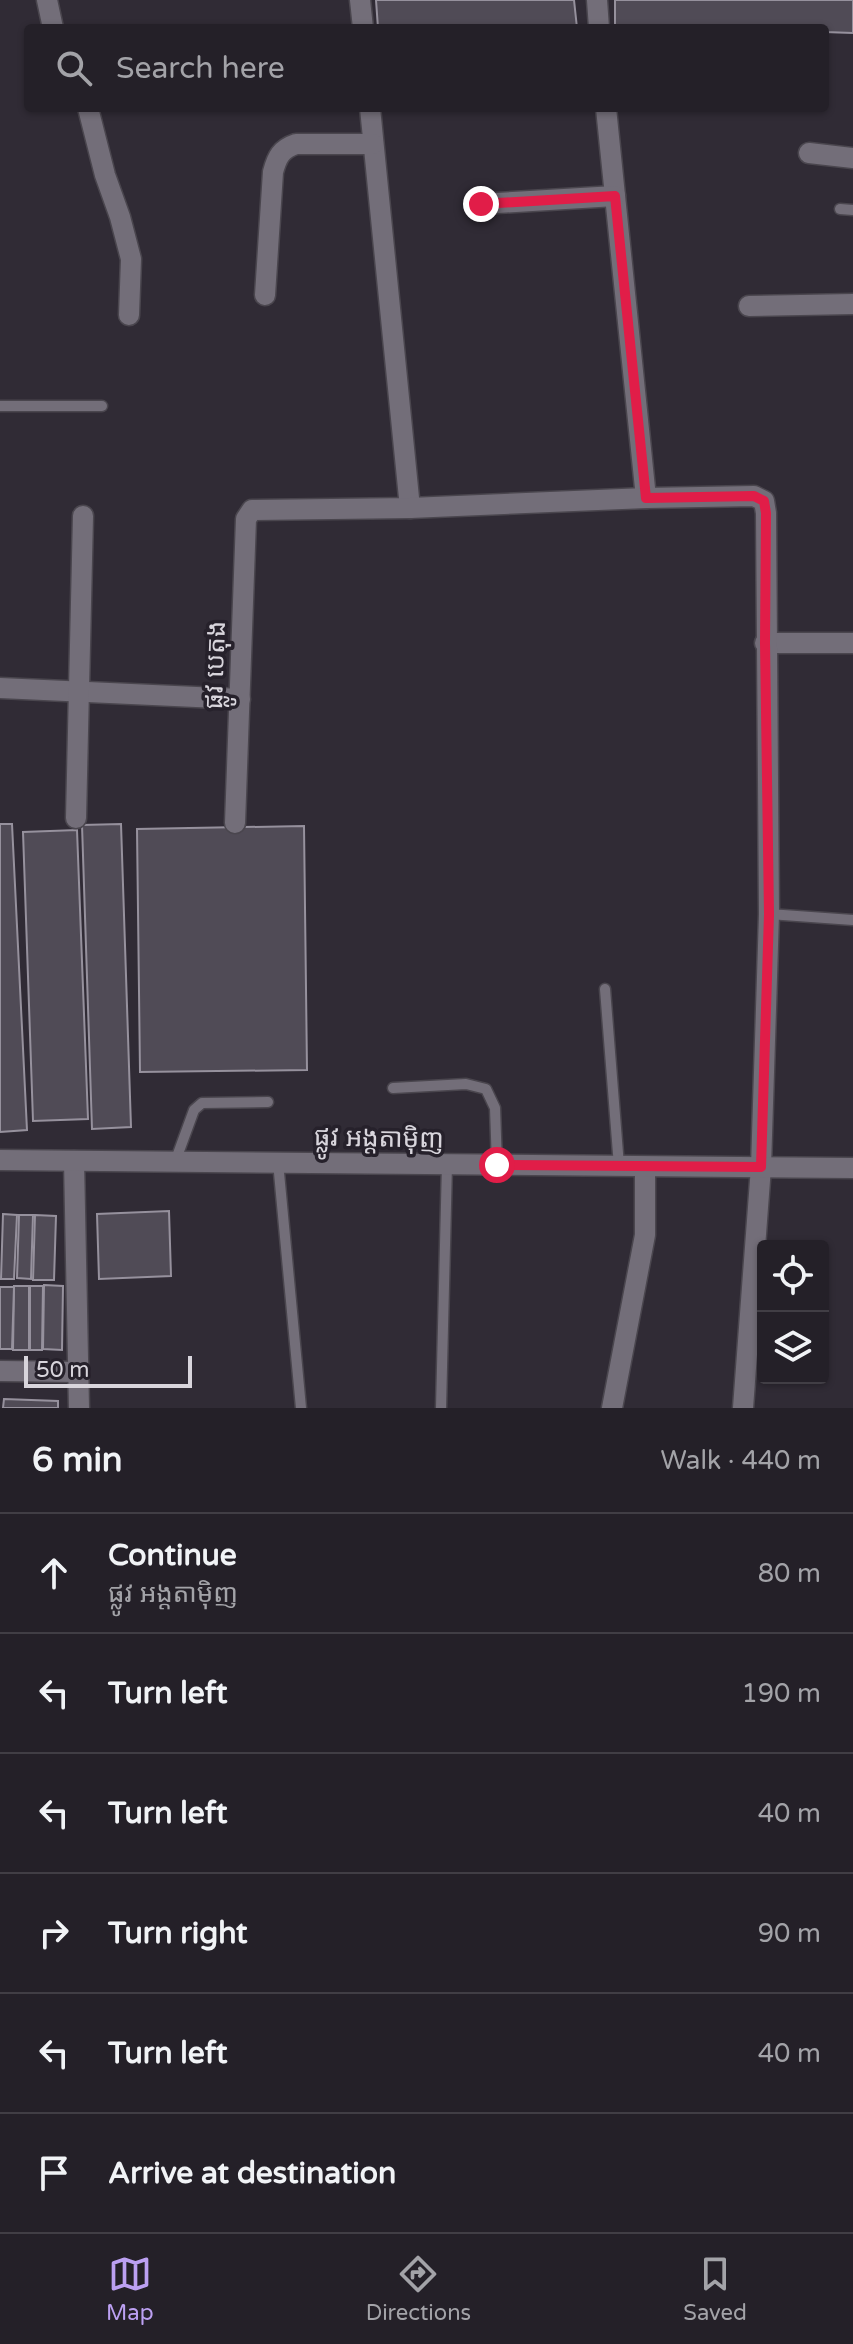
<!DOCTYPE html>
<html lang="en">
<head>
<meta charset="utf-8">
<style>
	:root { --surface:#242028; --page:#302d34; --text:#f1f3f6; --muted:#a3a3a8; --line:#413e45; --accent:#bca0f2 }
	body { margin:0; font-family:"Varela Round","Noto Sans Khmer",sans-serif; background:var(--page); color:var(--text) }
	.controls { position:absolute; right:24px; bottom:24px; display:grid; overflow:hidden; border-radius:8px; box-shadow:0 2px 6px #0004 }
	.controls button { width:72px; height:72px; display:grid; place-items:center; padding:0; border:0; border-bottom:2px solid var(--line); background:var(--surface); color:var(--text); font:40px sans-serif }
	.scale { position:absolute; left:24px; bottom:20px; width:168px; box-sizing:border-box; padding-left:8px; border:4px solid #d8d5dc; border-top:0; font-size:22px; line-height:28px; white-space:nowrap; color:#d8d5dc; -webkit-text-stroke:6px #26212b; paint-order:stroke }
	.stop { position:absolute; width:24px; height:24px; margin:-18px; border:6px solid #e11d48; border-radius:50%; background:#fff }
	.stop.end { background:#e11d48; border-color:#fff; box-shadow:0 2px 8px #0008 }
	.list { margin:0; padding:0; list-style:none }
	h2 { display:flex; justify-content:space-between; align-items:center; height:104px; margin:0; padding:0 32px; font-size:34px }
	h2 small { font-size:26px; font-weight:400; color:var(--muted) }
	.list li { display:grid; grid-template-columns:52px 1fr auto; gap:24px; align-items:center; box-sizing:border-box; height:120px; padding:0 32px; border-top:2px solid var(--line) }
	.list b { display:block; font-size:30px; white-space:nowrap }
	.list p { margin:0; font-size:26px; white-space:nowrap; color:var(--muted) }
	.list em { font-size:26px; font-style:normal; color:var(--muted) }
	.icon { flex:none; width:44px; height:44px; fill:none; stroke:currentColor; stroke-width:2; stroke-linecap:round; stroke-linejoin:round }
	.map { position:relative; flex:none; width:853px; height:1408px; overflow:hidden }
	.search { position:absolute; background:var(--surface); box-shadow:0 2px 6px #0004; left:24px; right:24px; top:24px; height:88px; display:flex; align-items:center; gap:20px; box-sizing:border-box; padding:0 28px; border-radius:8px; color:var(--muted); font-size:30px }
	.sheet { height:824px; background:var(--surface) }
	nav { display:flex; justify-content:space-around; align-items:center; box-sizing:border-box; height:112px; border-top:2px solid var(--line); background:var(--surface); font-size:22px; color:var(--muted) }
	nav a { display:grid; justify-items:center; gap:4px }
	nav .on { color:var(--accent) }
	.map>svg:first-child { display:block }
	.building { fill:#504b56; stroke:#96919d; stroke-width:2 }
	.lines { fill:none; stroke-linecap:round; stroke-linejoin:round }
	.service-casing { stroke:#4a464e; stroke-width:13 }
	.minor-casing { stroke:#4a464e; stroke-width:23 }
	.tertiary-casing { stroke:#4a464e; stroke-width:23 }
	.service { stroke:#736e79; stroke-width:10 }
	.minor { stroke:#736e79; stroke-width:20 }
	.tertiary { stroke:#736e79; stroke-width:20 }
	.route { stroke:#e11d48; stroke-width:10 }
	.labels { text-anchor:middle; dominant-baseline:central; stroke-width:7; stroke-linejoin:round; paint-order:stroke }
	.street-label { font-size:26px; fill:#d8d5dc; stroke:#26212b }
</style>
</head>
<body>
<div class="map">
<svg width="853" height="1408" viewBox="0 0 853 1408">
	<rect width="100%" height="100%" fill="#302b35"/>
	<!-- building -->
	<g class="building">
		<path d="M376,0H574L577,28H378Z"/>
		<path d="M615,0H853V33L825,32V28L615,25Z"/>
		<path d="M0,824H12L27,1130L0,1132Z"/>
		<path d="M121,824L131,1127L92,1129L82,825Z"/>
		<path d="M304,826L307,1070L140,1072L137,829Z"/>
		<path d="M77,830L88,1119L33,1121L23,832Z"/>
		<path d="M169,1211L171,1276L99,1279L97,1214Z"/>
		<path d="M3,1214L17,1215L14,1279H1Z"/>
		<path d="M19,1215H33L31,1279L17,1278Z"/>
		<path d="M35,1215L56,1216L54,1280H33Z"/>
		<path d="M44,1285L63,1286L62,1350L43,1349Z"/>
		<path d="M14,1286H29V1350H13Z"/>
		<path d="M30,1286H43L42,1350H30Z"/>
		<path d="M0,1287H14L12,1349H0Z"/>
		<path d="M4,1399L58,1401V1408H3Z"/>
	</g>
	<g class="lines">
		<!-- service casing -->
		<g class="service-casing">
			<g id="service">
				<path d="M840,209L853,210"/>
				<path d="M0,406H102"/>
				<path d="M769,914L853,920"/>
				<path d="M605,989L619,1166"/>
				<path d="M393,1088L466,1084L486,1089L495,1108L497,1165"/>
				<path d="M175,1162L194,1110L202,1103L268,1102"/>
				<path d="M278,1162L301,1408"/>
				<path d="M441,1408L447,1164"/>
			</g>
		</g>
		<!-- minor casing -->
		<g class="minor-casing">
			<g id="minor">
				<path d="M47,0L53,28"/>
				<path d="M360,0L363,28"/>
				<path d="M597,0L599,28"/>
				<path d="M88,108L105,175L120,217L131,259L129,315"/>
				<path d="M370,108L410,508"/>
				<path d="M606,108L646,498"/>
				<path d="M809,153L853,158"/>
				<path d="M481,204L615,196"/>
				<path d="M265,295L273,172C277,157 281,149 296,144H373"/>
				<path d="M749,306L853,304"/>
				<path d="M765,643H853"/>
				<path d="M0,688L240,699"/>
				<path d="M76,818L83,516"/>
				<path d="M235,823L246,519L252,510L410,508L646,498L754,496L764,501L766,513L769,914L761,1167L743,1408"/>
				<path d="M74,1161L79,1408"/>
				<path d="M0,1371L79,1372"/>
				<path d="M612,1408L645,1235V1167"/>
			</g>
		</g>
		<!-- tertiary casing -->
		<g class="tertiary-casing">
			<path id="tertiary" d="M0,1160L853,1168"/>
		</g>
		<!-- service -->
		<use href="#service" class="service"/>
		<!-- minor -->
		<use href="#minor" class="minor"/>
		<!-- tertiary -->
		<use href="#tertiary" class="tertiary"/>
	</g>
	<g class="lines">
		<!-- route -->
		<path class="route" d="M481,204L615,196L646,498L754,496L764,501L766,513L765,643L769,914L761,1167L497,1165"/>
	</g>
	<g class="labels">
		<!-- street labels -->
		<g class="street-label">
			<text transform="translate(215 665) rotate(-88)">ផ្លូវ បេតុង</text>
			<text transform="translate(379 1138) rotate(1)">ផ្លូវ អង្តតាម៉ិញ</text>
		</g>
	</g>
</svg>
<div class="controls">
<button><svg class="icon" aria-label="locate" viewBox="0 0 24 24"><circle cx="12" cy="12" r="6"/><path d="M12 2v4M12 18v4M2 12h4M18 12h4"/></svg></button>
<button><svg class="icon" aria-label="layers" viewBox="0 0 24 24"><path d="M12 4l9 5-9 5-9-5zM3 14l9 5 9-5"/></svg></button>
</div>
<div class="scale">50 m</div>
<div class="stop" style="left:497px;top:1165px"></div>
<div class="stop end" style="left:481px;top:204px"></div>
<div class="search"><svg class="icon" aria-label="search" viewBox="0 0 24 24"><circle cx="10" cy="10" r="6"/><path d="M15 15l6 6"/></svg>Search here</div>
</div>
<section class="sheet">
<h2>6 min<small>Walk · 440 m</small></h2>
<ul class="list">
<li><svg class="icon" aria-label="ahead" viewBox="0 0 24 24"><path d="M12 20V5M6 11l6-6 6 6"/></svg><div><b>Continue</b><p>ផ្លូវ អង្តតាម៉ិញ</p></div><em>80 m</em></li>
<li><svg class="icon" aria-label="left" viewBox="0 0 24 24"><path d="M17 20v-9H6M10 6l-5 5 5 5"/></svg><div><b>Turn left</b></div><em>190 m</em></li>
<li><svg class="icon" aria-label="left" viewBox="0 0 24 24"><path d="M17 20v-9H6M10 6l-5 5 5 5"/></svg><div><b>Turn left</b></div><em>40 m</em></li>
<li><svg class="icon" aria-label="right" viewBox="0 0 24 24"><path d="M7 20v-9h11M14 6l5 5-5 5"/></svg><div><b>Turn right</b></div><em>90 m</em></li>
<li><svg class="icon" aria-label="left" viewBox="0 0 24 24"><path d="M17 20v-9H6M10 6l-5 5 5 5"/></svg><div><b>Turn left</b></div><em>40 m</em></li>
<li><svg class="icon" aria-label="arrive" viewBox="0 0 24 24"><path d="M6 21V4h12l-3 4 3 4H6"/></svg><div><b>Arrive at destination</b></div></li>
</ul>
</section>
<nav>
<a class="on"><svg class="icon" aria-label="map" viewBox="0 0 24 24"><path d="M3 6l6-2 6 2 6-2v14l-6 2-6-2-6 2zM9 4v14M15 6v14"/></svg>Map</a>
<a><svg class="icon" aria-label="directions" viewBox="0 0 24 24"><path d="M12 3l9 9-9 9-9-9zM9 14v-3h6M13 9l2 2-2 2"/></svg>Directions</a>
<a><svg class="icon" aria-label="saved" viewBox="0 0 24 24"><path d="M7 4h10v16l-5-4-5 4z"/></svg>Saved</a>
</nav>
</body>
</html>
